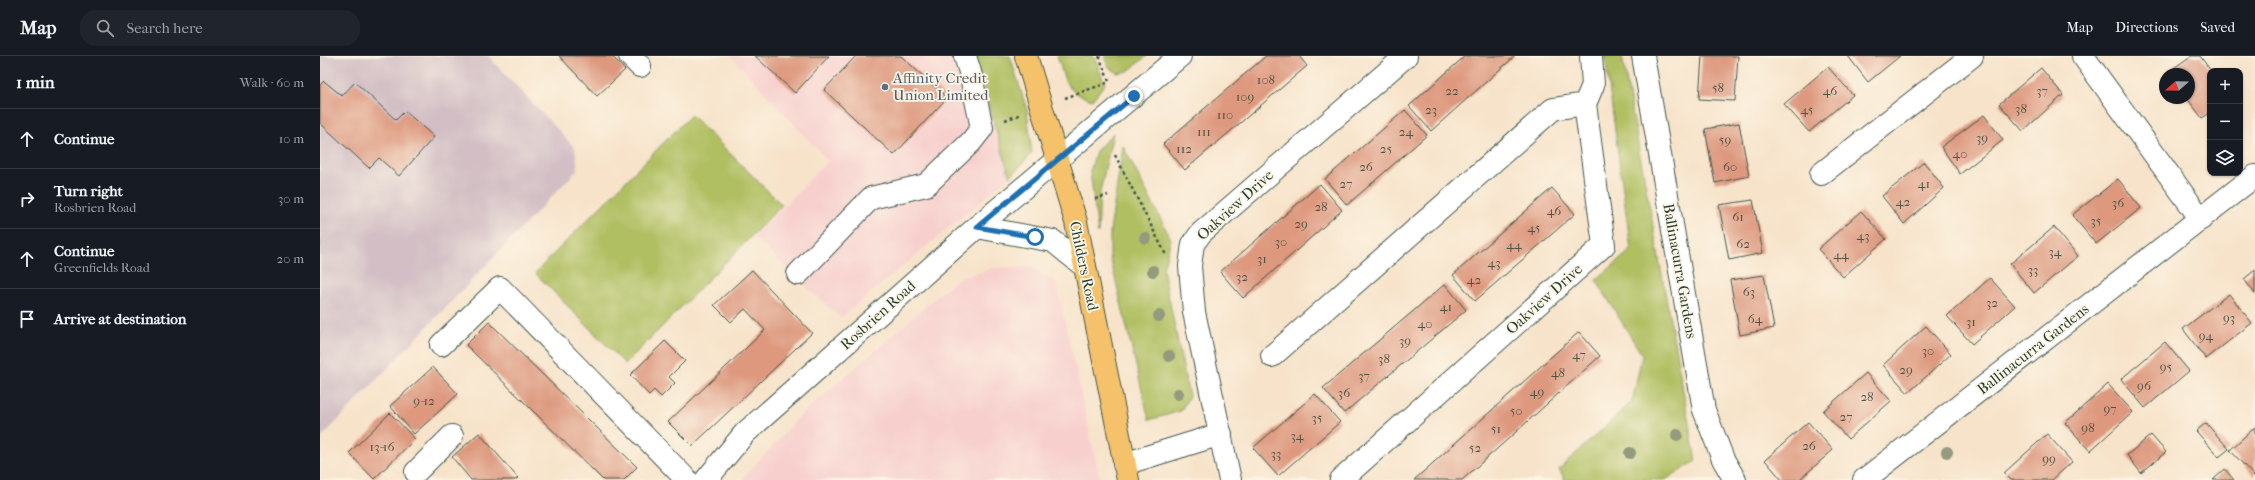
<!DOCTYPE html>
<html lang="en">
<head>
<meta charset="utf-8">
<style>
	:root { --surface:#171b24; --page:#20242c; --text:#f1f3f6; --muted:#9ea1a6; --line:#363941 }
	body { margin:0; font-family:"IM FELL French Canon",serif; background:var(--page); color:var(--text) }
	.controls { position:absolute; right:12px; top:12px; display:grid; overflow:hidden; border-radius:8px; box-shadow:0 1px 3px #0004 }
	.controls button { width:36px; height:36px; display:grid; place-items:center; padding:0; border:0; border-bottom:1px solid var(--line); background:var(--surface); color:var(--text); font:20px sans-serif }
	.compass { position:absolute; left:1839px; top:12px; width:36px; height:36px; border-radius:50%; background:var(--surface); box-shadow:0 1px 3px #0004; rotate:250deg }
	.stop { position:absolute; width:12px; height:12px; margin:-9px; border:3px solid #1f6fb2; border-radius:50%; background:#fff }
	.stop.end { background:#1f6fb2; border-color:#fff; box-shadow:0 1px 4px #0008 }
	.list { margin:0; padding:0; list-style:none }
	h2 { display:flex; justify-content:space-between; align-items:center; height:52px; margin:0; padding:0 16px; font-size:17px }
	h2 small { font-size:13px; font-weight:400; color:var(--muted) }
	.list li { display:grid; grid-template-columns:26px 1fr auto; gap:12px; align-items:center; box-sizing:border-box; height:60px; padding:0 16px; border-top:1px solid var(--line) }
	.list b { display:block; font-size:15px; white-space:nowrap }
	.list p { margin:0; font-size:13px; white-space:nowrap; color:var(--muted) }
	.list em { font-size:13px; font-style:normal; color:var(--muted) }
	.icon { flex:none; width:22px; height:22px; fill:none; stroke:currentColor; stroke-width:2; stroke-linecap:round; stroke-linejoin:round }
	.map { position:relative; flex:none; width:1935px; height:424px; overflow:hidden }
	header { display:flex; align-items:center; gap:24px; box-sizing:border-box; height:56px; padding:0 20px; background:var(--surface); border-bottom:1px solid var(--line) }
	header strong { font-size:19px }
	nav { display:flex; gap:22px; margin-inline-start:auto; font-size:14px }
	.search { width:280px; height:36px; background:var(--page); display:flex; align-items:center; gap:10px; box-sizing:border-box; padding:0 14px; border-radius:16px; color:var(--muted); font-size:15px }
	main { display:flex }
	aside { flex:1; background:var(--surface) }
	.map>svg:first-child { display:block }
	.built { fill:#f7d0ce }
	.industrial { fill:#d2bec4 }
	.green { fill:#b0bf62; stroke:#687e4b }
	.building { fill:#dd987e }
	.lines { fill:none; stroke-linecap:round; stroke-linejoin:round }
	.minor-casing { stroke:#3f564a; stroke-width:24 }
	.major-casing { stroke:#3f564a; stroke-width:24 }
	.path { stroke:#3f564a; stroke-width:2.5; stroke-dasharray:3 3; stroke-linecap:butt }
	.minor { stroke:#fff; stroke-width:22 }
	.major { stroke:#f5c16b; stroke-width:22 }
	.tree { fill:#949a7e }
	.route { stroke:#1f6fb2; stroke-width:5 }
	.service-dot { fill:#5c6f8a; stroke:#fcf5e5; stroke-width:1.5 }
	.labels { text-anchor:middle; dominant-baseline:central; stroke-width:3.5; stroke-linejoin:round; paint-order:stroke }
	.number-label { font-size:13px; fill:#4e5446 }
	.service-label { font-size:15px; fill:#4e5e75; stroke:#fcf5e5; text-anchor:start }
	.street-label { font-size:15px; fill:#1f3d34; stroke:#fcf5e5 }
</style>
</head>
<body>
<header>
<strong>Map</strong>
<div class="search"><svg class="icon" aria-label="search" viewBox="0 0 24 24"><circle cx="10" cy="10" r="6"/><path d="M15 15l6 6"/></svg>Search here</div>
<nav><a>Map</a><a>Directions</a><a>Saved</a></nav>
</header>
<main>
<aside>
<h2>1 min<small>Walk · 60 m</small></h2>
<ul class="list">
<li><svg class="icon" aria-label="ahead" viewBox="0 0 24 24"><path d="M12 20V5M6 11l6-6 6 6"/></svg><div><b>Continue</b></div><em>10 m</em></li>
<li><svg class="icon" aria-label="right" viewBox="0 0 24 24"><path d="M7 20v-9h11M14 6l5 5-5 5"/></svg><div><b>Turn right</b><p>Rosbrien Road</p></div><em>30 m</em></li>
<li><svg class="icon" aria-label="ahead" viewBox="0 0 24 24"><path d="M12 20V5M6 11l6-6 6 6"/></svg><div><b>Continue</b><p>Greenfields Road</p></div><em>20 m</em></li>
<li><svg class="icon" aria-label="arrive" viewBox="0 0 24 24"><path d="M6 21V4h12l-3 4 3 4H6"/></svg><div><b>Arrive at destination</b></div></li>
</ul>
</aside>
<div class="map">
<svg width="1935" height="424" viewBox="0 0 1935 424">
	<rect width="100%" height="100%" fill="#fcf5e5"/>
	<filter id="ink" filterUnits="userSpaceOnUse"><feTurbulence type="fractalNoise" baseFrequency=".025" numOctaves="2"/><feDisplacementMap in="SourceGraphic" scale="8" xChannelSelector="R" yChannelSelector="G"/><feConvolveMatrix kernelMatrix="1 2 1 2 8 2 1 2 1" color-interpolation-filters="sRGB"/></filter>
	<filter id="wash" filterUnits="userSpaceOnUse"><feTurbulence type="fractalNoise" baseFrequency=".012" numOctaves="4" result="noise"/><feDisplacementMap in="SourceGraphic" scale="16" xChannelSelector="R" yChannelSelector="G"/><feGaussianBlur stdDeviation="0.9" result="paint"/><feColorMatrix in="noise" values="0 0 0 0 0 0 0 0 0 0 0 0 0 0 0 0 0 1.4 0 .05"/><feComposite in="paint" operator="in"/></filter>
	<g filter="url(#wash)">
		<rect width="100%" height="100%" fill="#f7e3ca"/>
		<!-- built -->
		<g class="built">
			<path d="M411,0H654L690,121L520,262L434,181L508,105Z"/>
			<path d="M711,211L736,226L780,424H421L482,358L637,223L673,212Z"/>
		</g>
		<!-- industrial -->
		<path class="industrial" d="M0,0H168L255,92L258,113L0,383Z"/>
		<!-- green -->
		<g class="green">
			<path d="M654,0H690L707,54L712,97L690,121Z"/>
			<path d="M737,0H774L785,28L772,44C744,35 746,26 737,0Z"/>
			<path d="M784,0H827L808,15L797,17L788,10Z"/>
			<path d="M1285,0H1302L1376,405L1345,424H1245L1239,413L1312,346L1322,299L1276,224L1311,194Z"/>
			<path d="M371,59L462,149L305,308L215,217Z"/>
			<path d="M793,77L780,136L778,178L770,115L776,95Z"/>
			<path d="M803,90L851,183L843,213L869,340L861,355L829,364L790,201V175Z"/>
		</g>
		<g id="blocks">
			<!-- building -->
			<g class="building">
				<path d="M239,0H292L305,14L277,40Z"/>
				<path d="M435,0H509L475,37Z"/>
				<path d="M536,0H581L627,42L574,99L504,34Z"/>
				<path d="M946,0H979L987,10L865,114L843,88Z"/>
				<path d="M1145,0H1195L1111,75L1089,50Z"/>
				<path d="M1382,0H1418L1415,45L1379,43Z"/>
				<path d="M1528,0H1580L1548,26Z"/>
				<path d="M1871,0H1880L1891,15L1890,57L1882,62L1867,42H1869V18H1849L1848,16Z"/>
				<path d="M1508,11L1533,39L1489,76L1464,48Z"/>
				<path d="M1721,12L1743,39L1703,75L1679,48Z"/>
				<path d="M4,25L22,40L35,26L76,64L85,55L114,81L79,120L59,102L49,112L0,67V29Z"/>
				<path d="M1085,54L1107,79L1027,149L1005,123Z"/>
				<path d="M1664,59L1683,84L1640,118L1621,91Z"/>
				<path d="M1419,67L1429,120L1395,127L1385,73Z"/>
				<path d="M1604,106L1624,132L1584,168L1562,140Z"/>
				<path d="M1798,123L1821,152L1776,188L1752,159Z"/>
				<path d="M1000,128L1022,154L923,242L900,216Z"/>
				<path d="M1232,132L1255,158L1155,245L1133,219Z"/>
				<path d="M1433,144L1443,197L1409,204L1399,149Z"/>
				<path d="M1541,155L1566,183L1523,221L1498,193Z"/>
				<path d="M1734,171L1758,200L1714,237L1690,208Z"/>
				<path d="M432,214L492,277L372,390L348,366L445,274L425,253L411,266L394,249Z"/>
				<path d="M1935,214V238L1924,223Z"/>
				<path d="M1444,219L1454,272L1420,279L1410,224Z"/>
				<path d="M1670,222L1695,250L1652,288L1627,260Z"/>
				<path d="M1125,228L1146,254L1024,357L1003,332Z"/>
				<path d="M1909,238L1932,267L1886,303L1863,273Z"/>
				<path d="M169,266L317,411L304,424H283L146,289Z"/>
				<path d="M1606,270L1631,298L1588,337L1563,309Z"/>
				<path d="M1259,276L1280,300L1197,375L1142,424H1094Z"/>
				<path d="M345,285L365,305L349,321L355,327L341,341L334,334L329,339L310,319Z"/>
				<path d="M1845,286L1869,315L1825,352L1801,323Z"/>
				<path d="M113,311L138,338L94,378L70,350Z"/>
				<path d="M1546,317L1571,345L1528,383L1503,355Z"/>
				<path d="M1788,328L1813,356L1770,395L1745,367Z"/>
				<path d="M995,338L1020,366L958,420L933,392Z"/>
				<path d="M70,357L95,383L54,423L29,397Z"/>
				<path d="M1488,366L1513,394L1479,424H1462L1445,404Z"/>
				<path d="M1886,367L1909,393L1899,401L1876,375Z"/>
				<path d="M1935,371V421L1910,394Z"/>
				<path d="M159,377L198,422L195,424H151L132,401Z"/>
				<path d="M1727,378L1752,406L1732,424H1691L1684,417Z"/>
				<path d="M1831,379L1846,396L1821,417L1807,399Z"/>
				<path d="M1905,413L1914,424H1893Z"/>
			</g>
		</g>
	</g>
	<g filter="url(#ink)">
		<use href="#blocks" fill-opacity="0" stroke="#3f564a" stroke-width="1"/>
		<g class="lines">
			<!-- minor casing -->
			<g class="minor-casing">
				<g id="minor">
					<path d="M310,0L320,10"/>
					<path d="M1323,0L1384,354L1403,403L1415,424"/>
					<path d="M1763,0L1881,163"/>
					<path d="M1501,118L1652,0"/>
					<path d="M657,171L733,185L765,211"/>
					<path d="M478,218L551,142L606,129L651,86L662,72L650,16L645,0"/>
					<path d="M121,289L180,232L367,424"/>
					<path d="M952,300L1233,53L1265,48"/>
					<path d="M804,408L901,378"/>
					<path d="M96,416L132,380"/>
					<path d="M386,424L425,377L657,171L860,0"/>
					<path d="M910,424L874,256L870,210L873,188L881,177L1086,0"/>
					<path d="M1021,424L1284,189L1265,48L1273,29L1271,0"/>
					<path d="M1544,424L1935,120"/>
				</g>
			</g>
			<!-- major casing -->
			<g class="major-casing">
				<path id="major" d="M706,0L756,166L808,424"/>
			</g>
			<!-- path -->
			<g class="path">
				<path d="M779,0L790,28"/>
				<path d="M745,42L787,27"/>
				<path d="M685,64L699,59"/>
				<path d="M795,99L846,199"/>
				<path d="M775,143L788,139"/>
			</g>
			<!-- minor -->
			<use href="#minor" class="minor"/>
			<!-- major -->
			<use href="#major" class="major"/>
		</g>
		<!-- trees -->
		<g class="tree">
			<circle cx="825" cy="182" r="6"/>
			<circle cx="833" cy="215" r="6"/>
			<circle cx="839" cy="260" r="6"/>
			<circle cx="849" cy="300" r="6"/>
			<circle cx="858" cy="338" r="6"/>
			<circle cx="1357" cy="379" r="6"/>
			<circle cx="1627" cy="396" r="6"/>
			<circle cx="1310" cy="397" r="6"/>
		</g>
	</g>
	<g class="lines" filter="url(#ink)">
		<!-- route -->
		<path class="route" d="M715,181L657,171L814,40"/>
	</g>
	<!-- markers -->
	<circle class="service-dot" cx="565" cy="31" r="4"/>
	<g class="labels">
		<!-- number labels -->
		<g class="number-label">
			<text x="946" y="23">108</text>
			<text x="1398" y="31">58</text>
			<text x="1132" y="34">22</text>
			<text x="1510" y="34">46</text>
			<text x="1722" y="34">37</text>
			<text x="925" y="40">109</text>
			<text x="1701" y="52">38</text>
			<text x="1111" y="53">23</text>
			<text x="1487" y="53">45</text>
			<text x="905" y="58">110</text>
			<text x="884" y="75">111</text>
			<text x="1086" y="75">24</text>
			<text x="1662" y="81">39</text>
			<text x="1405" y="83">59</text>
			<text x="864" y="92">112</text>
			<text x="1066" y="92">25</text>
			<text x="1640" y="97">40</text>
			<text x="1046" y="110">26</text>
			<text x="1410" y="110">60</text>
			<text x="1026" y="127">27</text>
			<text x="1604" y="127">41</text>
			<text x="1583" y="145">42</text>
			<text x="1798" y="146">36</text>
			<text x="1001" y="150">28</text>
			<text x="1234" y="154">46</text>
			<text x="1418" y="160">61</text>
			<text x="1776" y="164">35</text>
			<text x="981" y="167">29</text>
			<text x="1214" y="171">45</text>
			<text x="1543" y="179">43</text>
			<text x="961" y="185">30</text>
			<text x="1423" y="187">62</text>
			<text x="1194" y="188">44</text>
			<text x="1735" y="195">34</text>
			<text x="1521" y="198">44</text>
			<text x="942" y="202">31</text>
			<text x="1174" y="206">43</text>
			<text x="1713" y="213">33</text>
			<text x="922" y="220">32</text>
			<text x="1154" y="223">42</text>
			<text x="1429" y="235">63</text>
			<text x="1672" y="246">32</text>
			<text x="1126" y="250">41</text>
			<text x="1909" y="261">93</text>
			<text x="1435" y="262">64</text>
			<text x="1651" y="265">31</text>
			<text x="1105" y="267">40</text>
			<text x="1886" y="279">94</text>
			<text x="1085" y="284">39</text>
			<text x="1608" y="294">30</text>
			<text x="1259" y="298">47</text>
			<text x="1064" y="302">38</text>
			<text x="1846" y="310">95</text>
			<text x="1586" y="313">29</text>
			<text x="1238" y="316">48</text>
			<text x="1044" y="319">37</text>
			<text x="1824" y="329">96</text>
			<text x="1217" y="335">49</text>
			<text x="1024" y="336">36</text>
			<text x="1547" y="340">28</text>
			<text x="104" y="344">9-12</text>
			<text x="1790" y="352">97</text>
			<text x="1196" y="354">50</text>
			<text x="1526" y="360">27</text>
			<text x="997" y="361">35</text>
			<text x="1768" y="371">98</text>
			<text x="1176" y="372">51</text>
			<text x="977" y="379">34</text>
			<text x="1489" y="389">26</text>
			<text x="62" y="390">13-16</text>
			<text x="1155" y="391">52</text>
			<text x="956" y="397">33</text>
			<text x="1729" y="402">99</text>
		</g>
		<!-- service labels -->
		<g class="service-label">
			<text x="573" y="22">Affinity Credit<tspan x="573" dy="17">Union Limited</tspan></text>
		</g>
		<!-- street labels -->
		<g class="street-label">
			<text transform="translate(915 149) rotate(-42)">Oakview Drive</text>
			<text transform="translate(764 210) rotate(78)">Childers Road</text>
			<text transform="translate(1360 215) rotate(80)">Ballinacurra Gardens</text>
			<text transform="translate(1224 243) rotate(-42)">Oakview Drive</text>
			<text transform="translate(558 259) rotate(-42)">Rosbrien Road</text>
			<text transform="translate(1713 293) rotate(-38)">Ballinacurra Gardens</text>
		</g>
	</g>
</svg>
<div class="controls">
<button>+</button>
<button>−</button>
<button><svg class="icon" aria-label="layers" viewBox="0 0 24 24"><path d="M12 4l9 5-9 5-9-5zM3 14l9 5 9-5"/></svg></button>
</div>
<svg class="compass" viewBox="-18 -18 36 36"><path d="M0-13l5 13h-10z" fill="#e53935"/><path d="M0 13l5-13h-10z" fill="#9ea1a6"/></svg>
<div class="stop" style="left:715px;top:181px"></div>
<div class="stop end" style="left:814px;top:40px"></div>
</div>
</main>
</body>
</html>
